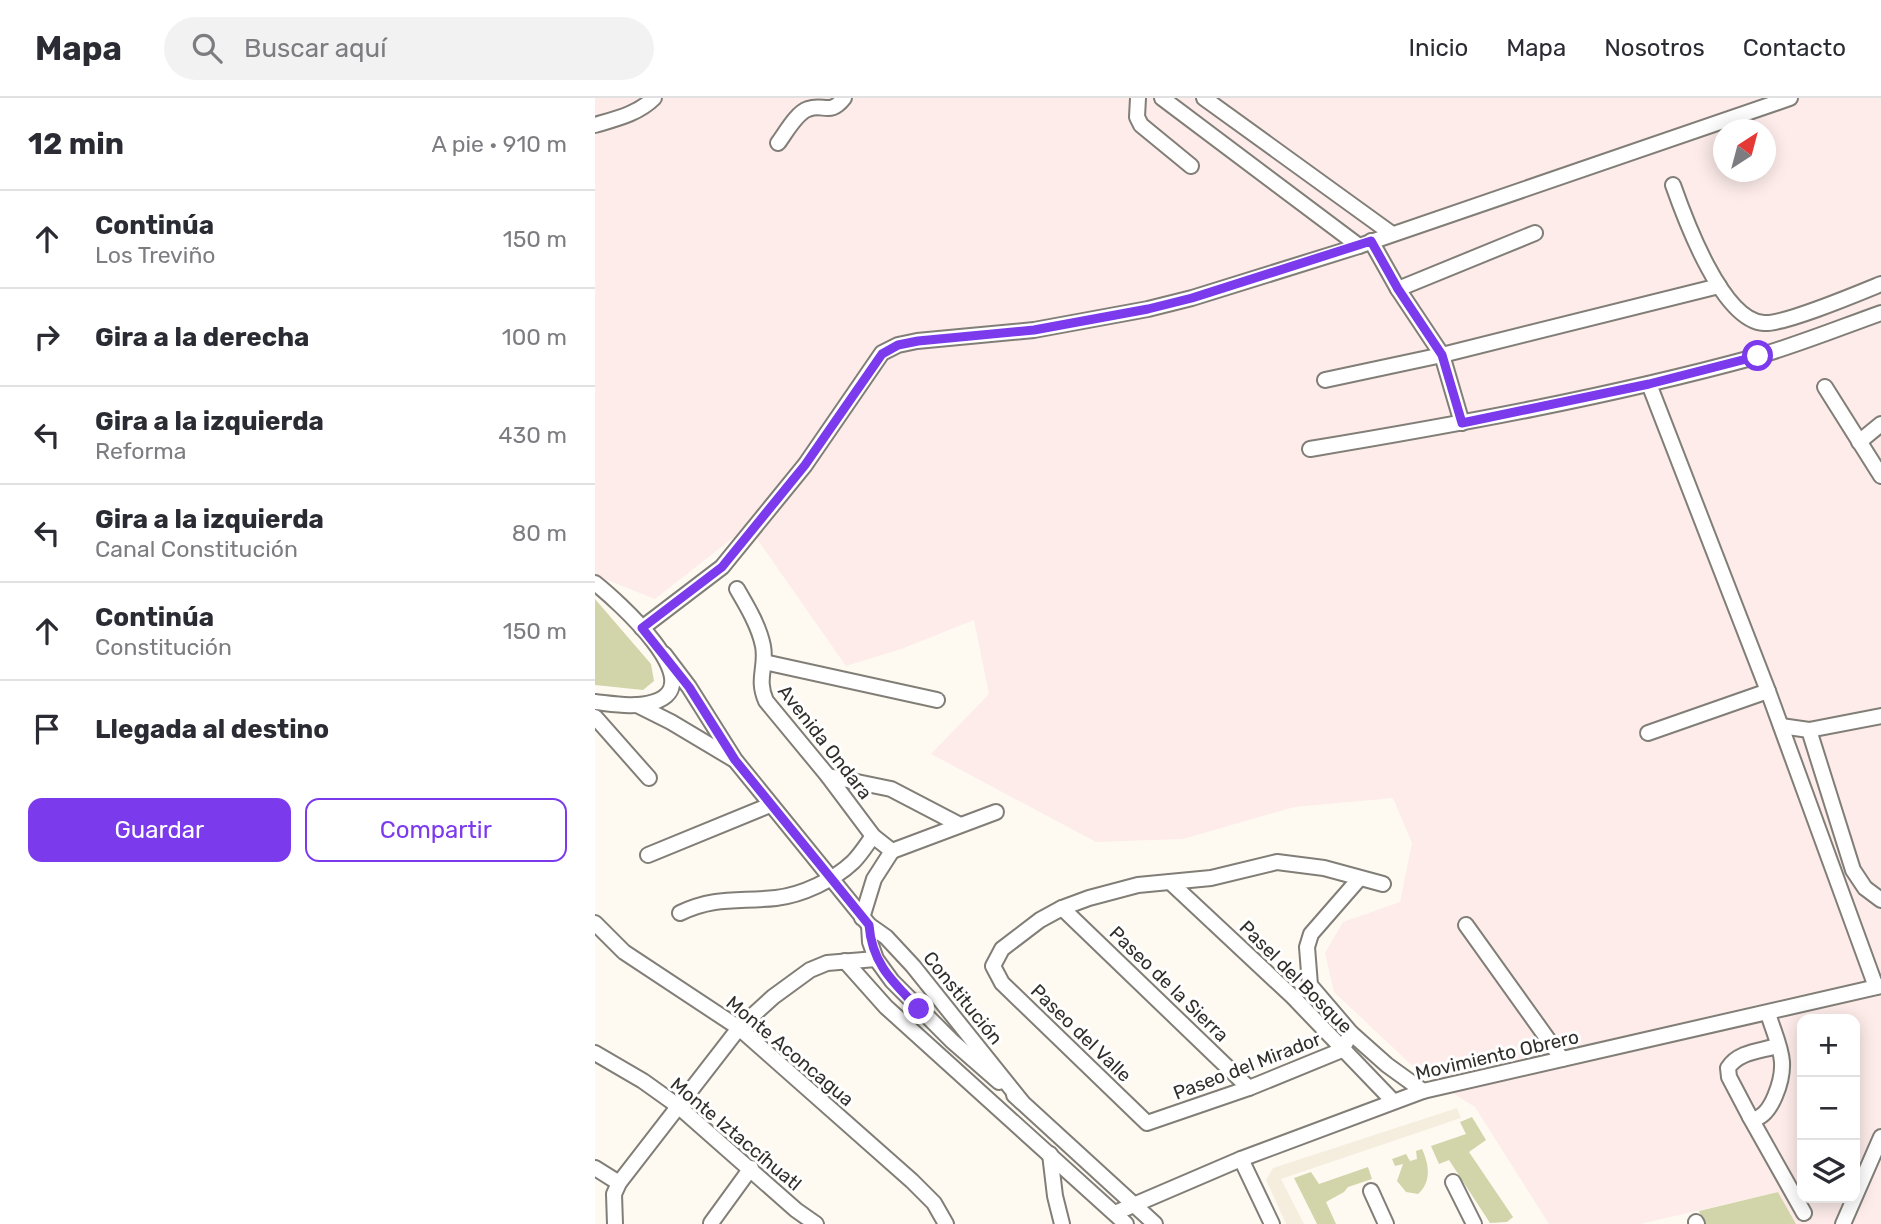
<!DOCTYPE html>
<html lang="es">
<head>
<meta charset="utf-8">
<style>
	:root { --surface:#fff; --page:#f2f2f3; --text:#2b2b33; --muted:#7c7c81; --line:#e1e1e2; --accent:#7c3aed }
	body { margin:0; font-family:Rubik,sans-serif; background:var(--page); color:var(--text) }
	.controls { position:absolute; right:21px; bottom:21px; display:grid; overflow:hidden; border-radius:14px; box-shadow:0 4px 18px #0003 }
	.controls button { width:63px; height:63px; display:grid; place-items:center; padding:0; border:0; border-bottom:2px solid var(--line); background:var(--surface); color:var(--text); font:35px sans-serif }
	.compass { position:absolute; left:1118px; top:21px; width:63px; height:63px; border-radius:50%; background:var(--surface); box-shadow:0 4px 18px #0003; rotate:36deg }
	.stop { position:absolute; width:21px; height:21px; margin:-16px; border:5px solid #7c3aed; border-radius:50%; background:#fff }
	.stop.end { background:#7c3aed; border-color:#fff; box-shadow:0 2px 7px #0008 }
	.list { margin:0; padding:0; list-style:none }
	h2 { display:flex; justify-content:space-between; align-items:center; height:91px; margin:0; padding:0 28px; font-size:30px }
	h2 small { font-size:23px; font-weight:400; color:var(--muted) }
	.list li { display:grid; grid-template-columns:46px 1fr auto; gap:21px; align-items:center; box-sizing:border-box; height:98px; padding:0 28px; border-top:2px solid var(--line) }
	.list b { display:block; font-size:26px; white-space:nowrap }
	.list p { margin:0; font-size:23px; white-space:nowrap; color:var(--muted) }
	.list em { font-size:23px; font-style:normal; color:var(--muted) }
	.actions { display:flex; gap:14px; padding:21px 28px }
	.actions a { flex:1; padding:16px 0; border:2px solid var(--accent); border-radius:14px; text-align:center; font-size:24px; color:var(--accent) }
	.actions .main { background:var(--accent); color:#fff }
	.icon { flex:none; width:38px; height:38px; fill:none; stroke:currentColor; stroke-width:2; stroke-linecap:round; stroke-linejoin:round }
	.map { position:relative; flex:none; width:1286px; height:1126px; overflow:hidden }
	header { display:flex; align-items:center; gap:42px; box-sizing:border-box; height:98px; padding:0 35px; background:var(--surface); border-bottom:2px solid var(--line) }
	header strong { font-size:33px }
	nav { display:flex; gap:38px; margin-inline-start:auto; font-size:24px }
	.search { width:490px; height:63px; background:var(--page); display:flex; align-items:center; gap:18px; box-sizing:border-box; padding:0 24px; border-radius:38px; color:var(--muted); font-size:26px }
	main { display:flex }
	aside { flex:1; background:var(--surface) }
	.map>svg:first-child { display:block }
	.built { fill:#f5eedf }
	.industrial { fill:#fdecea; fill-rule:evenodd }
	.green { fill:#d2d5aa }
	.lines { fill:none; stroke-linecap:round; stroke-linejoin:round }
	.minor-casing { stroke:#817e77; stroke-width:18 }
	.minor { stroke:#fff; stroke-width:14 }
	.route { stroke:#7c3aed; stroke-width:9 }
	.labels { text-anchor:middle; dominant-baseline:central; stroke-width:6; stroke-linejoin:round; paint-order:stroke }
	.street-label { font-size:19px; fill:#312f2c; stroke:#fff }
</style>
</head>
<body>
<header>
<strong>Mapa</strong>
<div class="search"><svg class="icon" aria-label="search" viewBox="0 0 24 24"><circle cx="10" cy="10" r="6"/><path d="M15 15l6 6"/></svg>Buscar aquí</div>
<nav><a>Inicio</a><a>Mapa</a><a>Nosotros</a><a>Contacto</a></nav>
</header>
<main>
<aside>
<h2>12 min<small>A pie · 910 m</small></h2>
<ul class="list">
<li><svg class="icon" aria-label="ahead" viewBox="0 0 24 24"><path d="M12 20V5M6 11l6-6 6 6"/></svg><div><b>Continúa</b><p>Los Treviño</p></div><em>150 m</em></li>
<li><svg class="icon" aria-label="right" viewBox="0 0 24 24"><path d="M7 20v-9h11M14 6l5 5-5 5"/></svg><div><b>Gira a la derecha</b></div><em>100 m</em></li>
<li><svg class="icon" aria-label="left" viewBox="0 0 24 24"><path d="M17 20v-9H6M10 6l-5 5 5 5"/></svg><div><b>Gira a la izquierda</b><p>Reforma</p></div><em>430 m</em></li>
<li><svg class="icon" aria-label="left" viewBox="0 0 24 24"><path d="M17 20v-9H6M10 6l-5 5 5 5"/></svg><div><b>Gira a la izquierda</b><p>Canal Constitución</p></div><em>80 m</em></li>
<li><svg class="icon" aria-label="ahead" viewBox="0 0 24 24"><path d="M12 20V5M6 11l6-6 6 6"/></svg><div><b>Continúa</b><p>Constitución</p></div><em>150 m</em></li>
<li><svg class="icon" aria-label="arrive" viewBox="0 0 24 24"><path d="M6 21V4h12l-3 4 3 4H6"/></svg><div><b>Llegada al destino</b></div></li>
</ul>
<div class="actions"><a class="main">Guardar</a><a>Compartir</a></div>
</aside>
<div class="map">
<svg width="1286" height="1126" viewBox="0 0 1286 1126">
	<rect width="100%" height="100%" fill="#fefaf2"/>
	<!-- built -->
	<path class="built" d="M862,1010L866,1020L686,1081L709,1126H691L671,1082L678,1070Z"/>
	<!-- industrial -->
	<path class="industrial" d="M0,0H1286V1126H1201L1183,1094L1045,1126H954L880,1009L824,974L739,894L730,855L748,824L805,804L817,745L798,700L699,709L588,741L501,744L336,656L394,596L379,522L306,551L251,568L153,428L60,501L0,477ZM1128,32H1170V74H1128ZM1207,921H1260V1100H1207Z"/>
	<!-- green -->
	<g class="green">
		<path d="M0,501L56,566L59,583L48,592L0,587Z"/>
		<path d="M877,1019L891,1042L874,1054L918,1119L912,1124L895,1125L854,1062L844,1066L836,1048L871,1036L865,1024Z"/>
		<path d="M827,1051C834,1066 837,1084 823,1096L811,1094L802,1083L808,1066L800,1068L797,1061L811,1056L815,1063L822,1061L821,1053Z"/>
		<path d="M773,1069L777,1081L753,1089L749,1094L731,1104L741,1126H722L699,1080L716,1074L724,1086Z"/>
		<path d="M1183,1094L1201,1126H1109L1104,1113Z"/>
	</g>
	<g class="lines">
		<!-- minor casing -->
		<g class="minor-casing">
			<g id="minor">
				<path d="M543,0L542,19L546,27L596,68"/>
				<path d="M567,0L764,148"/>
				<path d="M609,0L797,136"/>
				<path d="M0,27C20,21 43,16 59,0"/>
				<path d="M183,45C190,36 201,15 213,11C229,5 235,18 249,0"/>
				<path d="M1078,87C1090,121 1127,223 1169,225C1188,227 1264,195 1286,186"/>
				<path d="M776,143L803,191L847,257L867,325"/>
				<path d="M803,191L940,135"/>
				<path d="M730,282L847,257L1124,188"/>
				<path d="M1054,286L1173,593L1281,889"/>
				<path d="M1230,289L1286,378"/>
				<path d="M1264,344L1286,326"/>
				<path d="M715,351C865,326 1013,299 1160,259C1202,247 1244,230 1286,215"/>
				<path d="M0,485C20,501 117,586 59,604C41,610 19,606 0,604"/>
				<path d="M142,491C152,508 164,528 168,548C172,569 161,581 171,603L233,678L278,738L297,753"/>
				<path d="M47,530L127,469L210,367L287,255L303,247L322,243L439,232L553,211L597,200L764,148L1195,0"/>
				<path d="M69,556L94,589L140,662L274,827L291,839L318,868L427,1004"/>
				<path d="M169,564L342,602"/>
				<path d="M42,607L76,624L138,661"/>
				<path d="M0,619L54,680"/>
				<path d="M1186,628L1214,632L1258,772L1270,790L1286,802"/>
				<path d="M1214,632L1286,618"/>
				<path d="M1053,635L1173,593"/>
				<path d="M233,678L296,691L365,727"/>
				<path d="M297,753L401,714"/>
				<path d="M53,757L175,707"/>
				<path d="M764,781L716,836L712,849L715,887L756,935L792,967L828,993"/>
				<path d="M575,784L698,899L798,1003"/>
				<path d="M467,810L654,990"/>
				<path d="M85,815C121,798 144,804 181,800C207,797 239,782 258,764C266,756 272,746 278,738"/>
				<path d="M267,820L279,781L297,753"/>
				<path d="M0,825L29,854L144,930L317,1083L339,1105L351,1126"/>
				<path d="M274,827L275,844L281,861L297,883L357,943L404,984"/>
				<path d="M871,827L967,961"/>
				<path d="M250,863L291,909L531,1126"/>
				<path d="M1173,915C1177,930 1186,948 1187,964C1188,981 1177,1019 1158,1021L1155,1019L1134,979L1133,970C1143,954 1165,953 1182,948"/>
				<path d="M756,935L747,952L654,990L552,1025L407,885L398,868L407,851L445,822L467,810L494,800L543,787L616,780L682,764L729,770L788,786"/>
				<path d="M0,955L48,983L83,1008L201,1112L221,1126"/>
				<path d="M419,997L560,1126"/>
				<path d="M1155,1019L1209,1115"/>
				<path d="M455,1056L460,1098L467,1126"/>
				<path d="M646,1061L677,1126"/>
				<path d="M0,1070L24,1085"/>
				<path d="M858,1084L879,1126"/>
				<path d="M776,1093L791,1126"/>
				<path d="M520,1115L646,1061L828,993L1286,888"/>
				<path d="M1101,1124L1102,1126"/>
				<path d="M116,1125L156,1070"/>
				<path d="M20,1126L19,1096L24,1085L144,930L178,899L215,872L232,865L281,861"/>
				<path d="M1248,1126L1286,1039"/>
			</g>
		</g>
		<!-- minor -->
		<use href="#minor" class="minor"/>
	</g>
	<g class="lines">
		<!-- route -->
		<path class="route" d="M324,911C298,884 277,866 274,827L140,662L94,589L47,530L127,469L210,367L287,256L303,247L323,243L439,232L553,211L597,200L776,143L803,191L847,257L867,325L1054,286L1163,258"/>
	</g>
	<g class="labels">
		<!-- street labels -->
		<g class="street-label">
			<text transform="translate(230 644) rotate(52)">Avenida Ondara</text>
			<text transform="translate(701 879) rotate(45)">Pasel del Bosque</text>
			<text transform="translate(574 886) rotate(44)">Paseo de la Sierra</text>
			<text transform="translate(368 900) rotate(51)">Constitución</text>
			<text transform="translate(486 935) rotate(44)">Paseo del Valle</text>
			<text transform="translate(195 953) rotate(40)">Monte Aconcagua</text>
			<text transform="translate(902 957) rotate(-13)">Movimiento Obrero</text>
			<text transform="translate(652 968) rotate(-21)">Paseo del Mirador</text>
			<text transform="translate(141 1036) rotate(40)">Monte Iztaccíhuatl</text>
		</g>
	</g>
</svg>
<div class="controls">
<button>+</button>
<button>−</button>
<button><svg class="icon" aria-label="layers" viewBox="0 0 24 24"><path d="M12 4l9 5-9 5-9-5zM3 14l9 5 9-5"/></svg></button>
</div>
<svg class="compass" viewBox="-18 -18 36 36"><path d="M0-13l5 13h-10z" fill="#e53935"/><path d="M0 13l5-13h-10z" fill="#7c7c81"/></svg>
<div class="stop" style="left:1163px;top:258px"></div>
<div class="stop end" style="left:324px;top:911px"></div>
</div>
</main>
</body>
</html>
